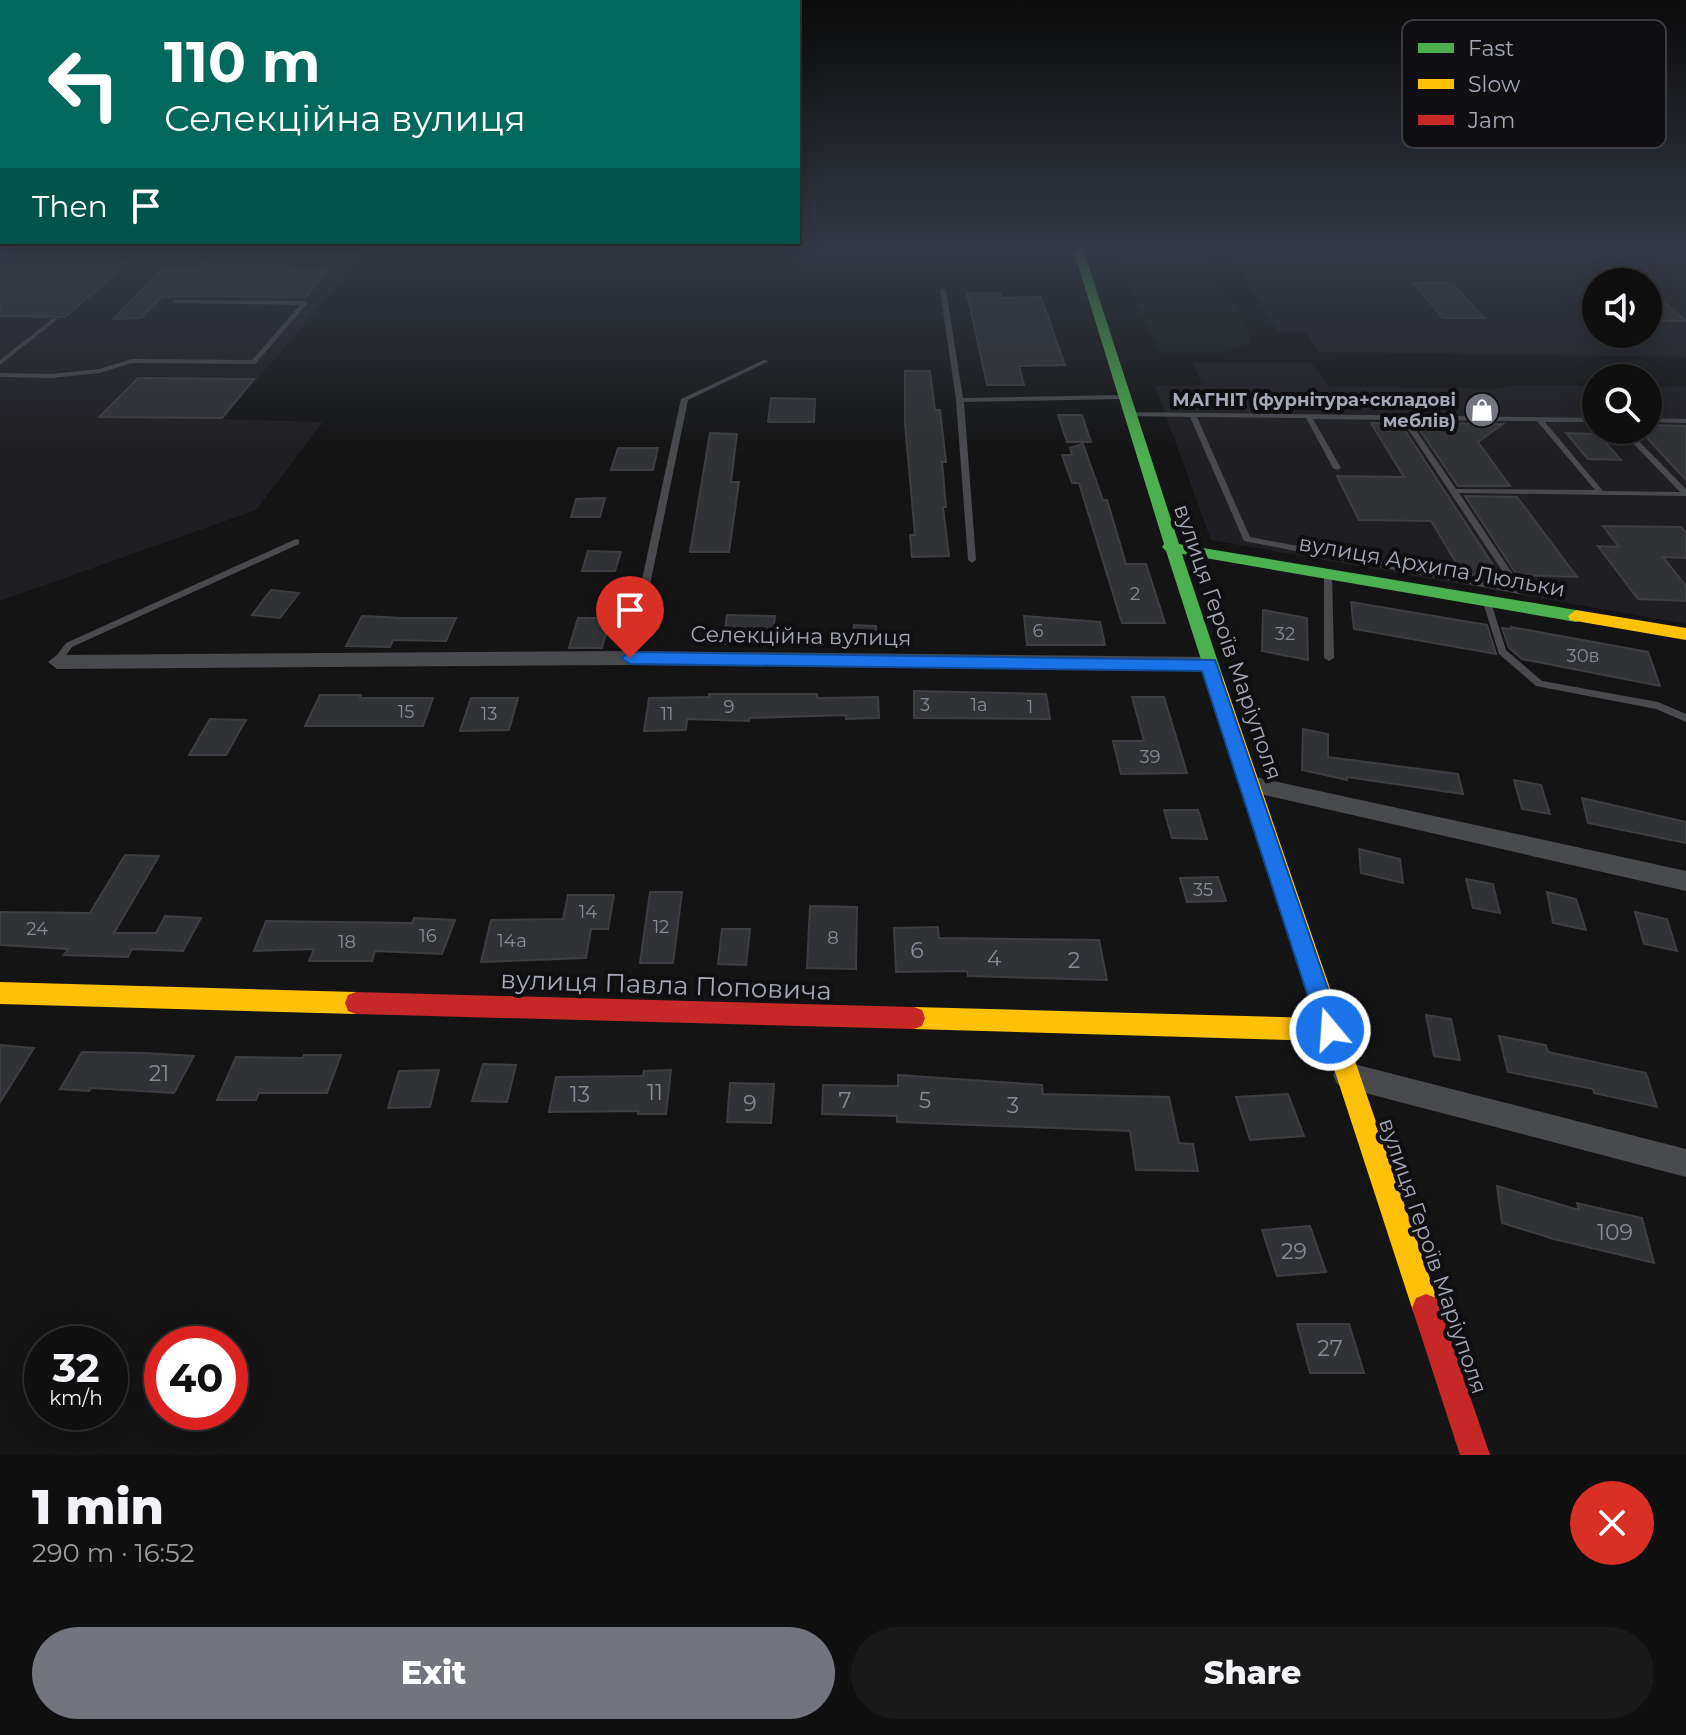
<!DOCTYPE html>
<meta charset="utf-8">
<style>
:root{--surface:#0f0f0f;--page:#181818;--text:#f1f3f6;--muted:#9b9c9e;--line:#2f2f2f;--accent:#72747e}
body{margin:0;font-family:Montserrat,sans-serif;background:var(--page);color:var(--text);height:100vh;display:flex;flex-direction:column;font-size:30px;white-space:nowrap}
*{box-sizing:border-box;margin:0}
p{font-size:26px;color:var(--muted)}
.icon{flex:none;width:44px;height:44px;fill:none;stroke:currentColor;stroke-width:2;stroke-linecap:round;stroke-linejoin:round}
.map{position:relative;height:1455px;overflow:hidden}
.details{display:flex;flex-direction:column;background:var(--surface);flex:1}
.details>*{flex:none}
.banner{position:absolute;left:0px;top:0px;width:800px;height:244px;box-shadow:0 4px 20px #0003,0 0 0 2px var(--line);background:#00695c;color:#fff;overflow:hidden}
.fabs{position:absolute;left:1582px;top:268px;display:grid;gap:16px}
.fabs a{display:grid;place-items:center;width:80px;height:80px;border-radius:50%;background:var(--surface);box-shadow:0 4px 20px #0003,0 0 0 2px var(--line);font-size:40px}
.speed{position:absolute;left:24px;top:1326px;display:flex;gap:16px;font-size:40px;font-weight:700;text-align:center}
.speed>*{display:grid;place-content:center;width:104px;height:104px;border-radius:50%;background:var(--surface);box-shadow:0 4px 20px #0003,0 0 0 2px var(--line);line-height:1}
.speed small{font-size:20px;font-weight:400}
.speed .limit{border:12px solid #d22;background:#fff;color:#111}
.pin{position:absolute;display:grid;place-items:center;width:68px;height:68px;color:#fff;margin:-82px -34px;border-radius:50% 50% 50% 0;rotate:-45deg;box-shadow:0 0 8px #0007}
.pin .icon{rotate:45deg}
.me{position:absolute;width:88px;margin:-44px;rotate:342deg;stroke-linejoin:round;filter:drop-shadow(0 0 6px #0008)}
.turn{display:flex;align-items:center;gap:28px;height:168px;padding:0 32px;font-size:36px}
.turn .icon{width:104px;height:104px;stroke-width:2.5}
.turn b{display:block;font-size:56px;line-height:68px}
.then{display:flex;align-items:center;height:76px;padding:0 32px;background:#0003;gap:16px;font-size:30px}
.round{display:grid;place-items:center;flex:none;width:84px;height:84px;border-radius:42px;background:var(--page)}
.overview{display:flex;align-items:center;justify-content:space-between;height:136px;padding:0 32px}
h1{font-size:48px;font-weight:800;line-height:60px}
.primary-button{display:flex;gap:16px;margin-top:auto;padding:16px 32px}
.primary-button a{flex:1;height:92px;border-radius:48px;background:var(--accent);color:#fff;font-size:32px;font-weight:800;line-height:92px;text-align:center}
.primary-button a+a{background:var(--page);color:var(--text)}
.map>svg:first-child{display:block}
.built{fill:#1f1e22;fill-rule:evenodd}
.green{fill:#181f1a}
.building{fill:#313235;stroke:#3d3e41;stroke-width:2}
.lines{fill:none;stroke-linecap:round;stroke-linejoin:round}
.lane{fill:#484a4d;fill-rule:evenodd}
.street{fill:#484a4d;fill-rule:evenodd}
.fast{fill:#4caf50;fill-rule:evenodd}
.slow{fill:#ffc107;fill-rule:evenodd}
.jam{fill:#c62828;fill-rule:evenodd}
.route{fill:#1a73e8;stroke:#114b97;stroke-width:2}
.labels{text-anchor:middle;dominant-baseline:central;stroke-width:8;stroke-linejoin:round;paint-order:stroke}
.far-poi-label{font-size:18px;font-weight:bold;fill:#a4a8b7;stroke:#0f0e10;text-anchor:end}
.number-label{font-size:18px;fill:#878a96}
.street-label{font-size:22px;fill:#a4a8b7;stroke:#0f0e10}
.near-number-label{font-size:22px;fill:#878a96}
.near-street-label{font-size:26px;fill:#a4a8b7;stroke:#0f0e10}
.key{fill:#0f0e10;stroke:#3c3c42;stroke-width:2}
.key-label{font-size:22px;fill:#a4a8b7}
</style>
<div class="map">
<svg width="1686" height="1455" viewBox="0 0 1686 1455">
<rect width="100%" height="100%" fill="#141414"/>
<path class="built" d="M0 252 364 255 223 419 323 422 256 510 0 601Z
M1230 252H1434L1442 260 1575 261 1606 252H1686V357L1318 352 1306 331H1277ZM1596 282H1648V334H1596Z
M1193 363H1311L1330 386 1498 389 1514 385 1596 386V430H1648V386L1686 387V624L1211 540 1155 386 1202 385Z"/>
<path class="green" d="M1114 252H1205L1250 336 1249 344 1221 353H1159Z"/>
<path class="building" d="M0 252 114 254H139L65 317 0 316Z
M214 255 297 256 285 269H329L306 297 163 296 141 318 113 319 164 268 201 267Z
M1413 283H1452L1484 318H1443Z
M1648 288 1686 321H1648Z
M967 293H1000L1001 298 1041 297 1065 365 1019 366 1024 385H987Z
M905 371H930L935 410H940L946 462H942L946 507H943L949 556 912 557 910 535H915L905 424Z
M138 378 254 379 222 418 99 417Z
M771 398 815 399 814 422H768Z
M1058 415H1082L1091 442H1067Z
M1371 423H1400L1501 577 1463 574 1431 521 1359 520 1337 476 1404 477Z
M1415 423 1503 424 1478 442 1510 486H1458Z
M1648 425 1686 426V480L1648 439Z
M710 433 737 434 731 482H739L729 552H690Z
M1566 433 1598 434 1621 460 1588 459Z
M1083 444 1103 500H1107L1126 564H1146L1165 623H1122L1079 483H1072L1062 455H1072L1070 448Z
M618 448H658L653 470H611Z
M1465 496 1517 497 1577 577 1517 575Z
M605 498 600 517H571L576 499Z
M1603 526 1681 527 1686 533V558L1663 557 1686 586V601L1638 599 1598 546 1619 547Z
M588 551 621 552 615 571H582Z
M271 590 299 593 280 618 252 615Z
M1351 602 1487 625 1496 654 1354 629Z
M1263 610 1307 618 1308 660 1262 651Z
M727 615 775 616 772 644H723Z
M362 616 404 618H456L446 641 393 640 390 647 346 646Z
M1024 616 1100 622 1105 645H1027Z
M578 618H610L602 648H569Z
M854 625 876 626 875 644 852 643Z
M1511 627 1648 652 1660 686 1522 659 1509 648 1502 628 1511 629Z
M914 691 1046 694 1050 719 914 718Z
M709 694H817V698L878 697 879 718 846 719V715L750 718 749 721 687 719 686 730 644 731 649 698 709 697Z
M320 695H361L360 698H433L423 726H305Z
M1132 697H1164L1187 773 1121 774 1113 741H1144Z
M471 698H518L509 730 460 731Z
M210 719 246 720 226 755H189Z
M1303 729 1328 734V757L1458 774 1463 794 1347 777V780L1302 770Z
M1514 780 1541 785 1550 814 1522 809Z
M1582 798 1686 822V843L1588 823Z
M1164 810H1198L1207 839 1172 838Z
M1359 849 1400 859 1403 883 1361 873Z
M125 855 159 856 114 933H156L165 916 201 918 183 951 132 949 128 957 64 955 68 949 0 945V912L90 913Z
M1218 877 1226 901 1187 902 1180 878Z
M1466 879 1493 884 1500 913 1473 908Z
M650 892H682L673 963H640Z
M1547 892 1576 899 1586 930 1553 923Z
M568 895H614L608 929H591L586 958 481 962 491 920 563 919Z
M810 906 857 907 856 969 807 968Z
M1635 912 1667 919 1677 951 1644 944Z
M414 918 455 920 442 954 375 951 372 961H309L314 949 254 951 266 921 412 923Z
M938 927 939 938 1099 940 1107 980 968 976 967 971 896 972 894 928Z
M722 929H750L746 965 718 964Z
M1426 1015 1451 1019 1460 1060 1434 1056Z
M1499 1036 1546 1045 1548 1052 1646 1073 1657 1107 1594 1093 1593 1089 1508 1072Z
M0 1045 34 1048 0 1102Z
M82 1052 145 1053 194 1056 174 1093 91 1088 89 1091 60 1089Z
M304 1055H341L327 1093H259L256 1100H217L236 1057 303 1058Z
M483 1064 516 1065 507 1102 472 1101Z
M439 1070 430 1107 388 1108 399 1071Z
M671 1070 666 1114H638V1111L549 1112 556 1077 643 1076 644 1071Z
M898 1075 1042 1085 1043 1094 1169 1097 1179 1143 1193 1144 1198 1171 1136 1170 1130 1131 897 1122V1116L822 1114 823 1085 898 1086Z
M730 1083 774 1084 771 1123 727 1122Z
M1288 1094 1304 1136 1250 1140 1236 1097Z
M1497 1186 1579 1210 1577 1203 1642 1218 1654 1263 1554 1239 1502 1223Z
M1310 1226 1326 1272 1277 1276 1262 1230Z
M1297 1324H1349L1364 1373H1310Z"/>
<g class="lines">
<path class="lane" d="M943 288 946 290 963 398 1122 395 1125 397 1122 399 964 402 976 560 972 563 968 560 956 400 940 290Z
M174 300 305 301 308 303 256 363 254 364 132 363 100 373 51 378 0 377V373L51 374 99 369 132 359 252 360 300 305 176 303 174 302Z
M53 318 58 319 0 365V360Z
M764 360 769 361 688 400 635 658 633 660H627L625 658 681 399Z
M1126 412 1596 418V422H1545L1603 491 1680 492 1620 430H1628L1686 489V496L1459 493 1524 591 1520 594 1244 541 1190 417 1129 416 1125 414ZM1197 417 1306 418 1333 468 1337 470 1341 468 1313 419 1402 420 1513 587 1250 537ZM1409 420 1537 421 1595 490 1456 489Z
M1648 418 1686 419V423L1648 422Z
M296 539 299 540V544L72 647 60 664H54L52 662 66 643Z
M1328 569 1332 572 1334 658 1329 661 1324 658V572Z
M1486 596 1490 599 1506 650 1542 681 1658 702 1686 714V722L1656 709 1536 686 1499 654 1482 599Z"/>
<path class="street" d="M630 651 1209 657 1218 664 1209 671 630 665 57 669 48 662 57 655Z
M1251 776 1686 871V891L1251 792 1244 790 1240 784 1244 778Z
M1346 1062 1686 1149V1177L1346 1088 1337 1084 1333 1075 1337 1066Z"/>
<path class="fast" d="M1074 252H1084L1179 544 1576 610 1584 616 1582 620 1576 622 1182 554 1223 677 1220 681H1208L1166 551 1162 547 1164 544Z"/>
<path class="slow" d="M1576 610 1686 628V640L1570 620 1568 616Z
M1214 671 1223 677 1440 1308 1436 1318 1426 1322 1416 1318 1412 1308 1325 1041 914 1029 906 1026 903 1018 906 1010 914 1007 1317 1018 1205 677Z
M0 982 356 992 364 995 367 1003 364 1011 356 1014 0 1004Z"/>
<path class="jam" d="M356 992 914 1007 922 1010 925 1018 922 1026 914 1029 356 1014 348 1011 345 1003 348 995Z
M1426 1294 1436 1298 1440 1308 1490 1455H1460L1412 1308 1416 1298Z"/>
</g>
<linearGradient id="sky" x2="0" y2="1"><stop stop-color="#0b0b0b"/><stop offset="0.55" stop-color="#343a45"/><stop offset="1" stop-color="#343a45" stop-opacity="0"/></linearGradient>
<rect width="1686" height="455" fill="url(#sky)"/>
<path class="route" d="M630 652 1215 660 1342 1030 1339 1038 1330 1041 1322 1038 1319 1030 1202 671 630 664 621 658Z"/>
<defs>
<g id="shop-disc" transform="scale(1.8)"><circle r="9.5" fill="#72747e" stroke="#0f0e10"/><path d="M-5-2.5h2.3a2.7 3.5 0 0 1 5.4 0H5L5.5 6h-11ZM-1.5-2.5h3a1.5 2.3 0 0 0-3 0Z" fill="#fff"/></g>
</defs>
<g fill-rule="evenodd">
<use href="#shop-disc" x="1482" y="410"/>
</g>
<g class="labels">
<g class="far-poi-label">
<text x="1456" y="400">МАГНІТ (фурнітура+складові<tspan x="1456" dy="21">меблів)</tspan></text>
</g>
<g class="number-label">
<text x="1135" y="594">2</text>
<text x="1038" y="631">6</text>
<text x="1285" y="634">32</text>
<text x="1583" y="656">30в</text>
<text x="925" y="705">3</text>
<text x="979" y="705">1а</text>
<text x="729" y="707">9</text>
<text x="1030" y="707">1</text>
<text x="406" y="712">15</text>
<text x="489" y="714">13</text>
<text x="667" y="714">11</text>
<text x="1150" y="757">39</text>
<text x="1203" y="890">35</text>
<text x="588" y="912">14</text>
<text x="661" y="927">12</text>
<text x="37" y="929">24</text>
<text x="428" y="936">16</text>
<text x="833" y="938">8</text>
<text x="512" y="941">14а</text>
<text x="347" y="942">18</text>
</g>
<g class="street-label">
<text transform="translate(1432 566) rotate(10)">вулиця Архипа Люльки</text>
<text transform="translate(801 636) rotate(1)">Селекційна вулиця</text>
<text transform="translate(1228 642) rotate(71)">вулиця Героїв Маріуполя</text>
<text transform="translate(1433 1256) rotate(71)">вулиця Героїв Маріуполя</text>
</g>
<g class="near-number-label">
<text x="917" y="950">6</text>
<text x="994" y="958">4</text>
<text x="1074" y="960">2</text>
<text x="159" y="1073">21</text>
<text x="655" y="1092">11</text>
<text x="580" y="1094">13</text>
<text x="845" y="1100">7</text>
<text x="925" y="1100">5</text>
<text x="750" y="1103">9</text>
<text x="1013" y="1105">3</text>
<text x="1615" y="1232">109</text>
<text x="1294" y="1251">29</text>
<text x="1330" y="1348">27</text>
</g>
<g class="near-street-label">
<text transform="translate(666 985) rotate(2)">вулиця Павла Поповича</text>
</g>
</g>
<rect x="1402" y="20" width="264" height="128" rx="12" class="key"/>
<rect x="1418" y="43" width="36" height="10" fill="#4caf50"/>
<rect x="1418" y="79" width="36" height="10" fill="#ffc107"/>
<rect x="1418" y="115" width="36" height="10" fill="#c62828"/>
<g class="key-label">
<text x="1468" y="56">Fast</text>
<text x="1468" y="92">Slow</text>
<text x="1468" y="128">Jam</text>
</g>
</svg>
<div class="fabs">
<a><svg class="icon" aria-label="sound" viewBox="0 0 24 24"><path d="M4 9h4l5-4v14l-5-4H4zM17 9q2 3 0 6"/></svg></a>
<a><svg class="icon" aria-label="search" viewBox="0 0 24 24"><circle cx="10" cy="10" r="6"/><path d="M15 15l6 6"/></svg></a>
</div>
<div class="speed"><div>32<small>km/h</small></div><div class="limit">40</div></div>
<div class="pin" style="left:630px;top:658px;background:#d93025"><svg class="icon" aria-label="arrive" viewBox="0 0 24 24"><path d="M6 21V4h12l-3 4 3 4H6"/></svg></div>
<svg class="me" style="left:1330px;top:1030px" viewBox="-20 -20 40 40"><circle r="17" fill="#1a73e8" stroke="#fff" stroke-width="3"/><path d="M0-11L8 9 0 5-8 9z" fill="#fff"/></svg>
<div class="banner">
<div class="turn"><svg class="icon" aria-label="left" viewBox="0 0 24 24"><path d="M17 20v-9H6M10 6l-5 5 5 5"/></svg><div><b>110 m</b>Селекційна вулиця</div></div>
<div class="then">Then<svg class="icon" aria-label="arrive" viewBox="0 0 24 24"><path d="M6 21V4h12l-3 4 3 4H6"/></svg></div>
</div>
</div>
<section class="details">
<div class="overview"><div><h1>1 min</h1><p>290 m · 16:52</p></div><a class="round" style="background:#d93025;color:#fff"><svg class="icon" aria-label="close" viewBox="0 0 24 24"><path d="M6 6l12 12M18 6L6 18"/></svg></a></div>
<div class="primary-button"><a>Exit</a><a>Share</a></div>
</section>
